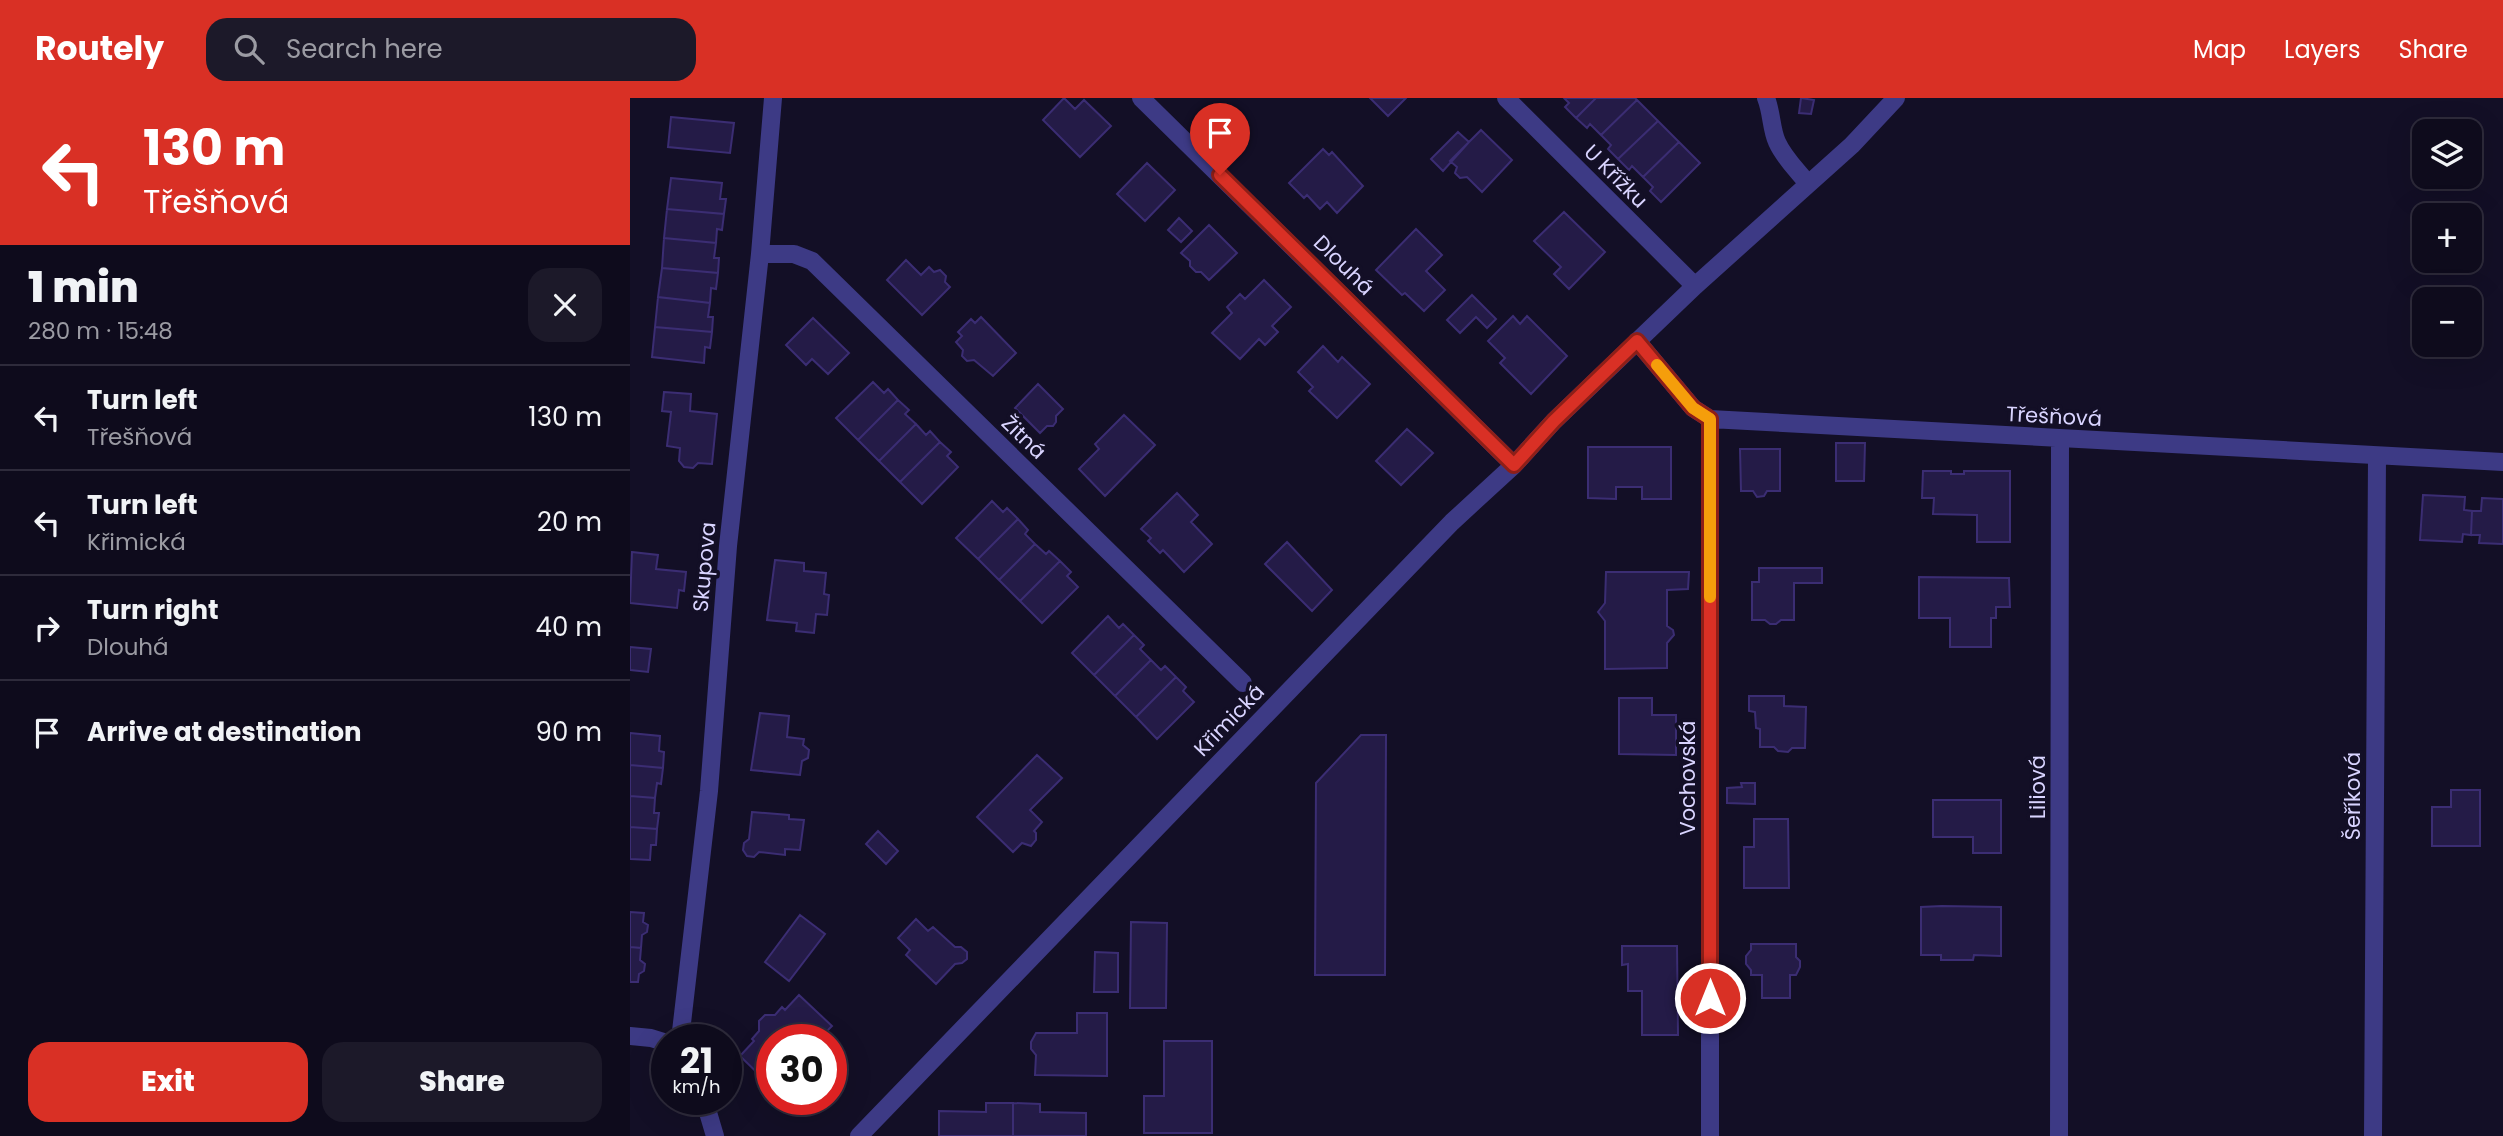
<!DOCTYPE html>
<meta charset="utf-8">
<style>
:root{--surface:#0e0b1c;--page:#1c1929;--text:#f1f3f6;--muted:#9b9ba3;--line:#2e2b3b;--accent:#d93025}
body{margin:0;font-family:Poppins,sans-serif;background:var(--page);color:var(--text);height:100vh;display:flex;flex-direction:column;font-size:26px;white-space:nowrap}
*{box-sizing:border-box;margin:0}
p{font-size:23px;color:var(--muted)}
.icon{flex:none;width:38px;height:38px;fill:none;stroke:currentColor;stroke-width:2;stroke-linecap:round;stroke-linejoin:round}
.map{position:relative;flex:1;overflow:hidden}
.details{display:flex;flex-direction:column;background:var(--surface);width:630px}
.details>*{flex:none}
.top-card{background:#d93025;color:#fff;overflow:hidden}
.tools{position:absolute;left:1782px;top:21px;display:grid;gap:14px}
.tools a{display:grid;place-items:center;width:70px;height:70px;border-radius:14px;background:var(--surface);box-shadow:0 7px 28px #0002,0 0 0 2px var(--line);font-size:35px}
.speed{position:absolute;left:21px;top:926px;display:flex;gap:14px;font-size:35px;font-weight:700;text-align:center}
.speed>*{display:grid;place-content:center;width:91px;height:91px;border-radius:50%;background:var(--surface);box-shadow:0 7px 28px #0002,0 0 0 2px var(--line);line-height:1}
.speed small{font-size:18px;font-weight:400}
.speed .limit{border:10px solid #d22;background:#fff;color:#111}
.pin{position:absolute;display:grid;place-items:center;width:60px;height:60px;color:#fff;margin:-72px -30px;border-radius:50% 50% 50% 0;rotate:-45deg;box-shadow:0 0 7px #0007}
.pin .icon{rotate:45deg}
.me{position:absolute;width:77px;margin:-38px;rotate:0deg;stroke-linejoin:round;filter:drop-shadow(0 0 5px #0008)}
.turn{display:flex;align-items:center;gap:24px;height:147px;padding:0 28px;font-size:32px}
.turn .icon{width:91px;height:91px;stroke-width:2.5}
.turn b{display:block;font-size:49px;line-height:60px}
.round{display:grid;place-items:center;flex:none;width:74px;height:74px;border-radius:21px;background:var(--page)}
.overview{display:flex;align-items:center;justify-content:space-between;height:119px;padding:0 28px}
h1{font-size:42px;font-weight:800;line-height:52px}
.action{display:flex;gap:14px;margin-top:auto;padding:14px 28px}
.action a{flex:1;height:80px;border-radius:21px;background:var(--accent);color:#fff;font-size:28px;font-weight:800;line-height:80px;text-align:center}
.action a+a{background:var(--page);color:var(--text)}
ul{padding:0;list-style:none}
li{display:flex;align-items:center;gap:21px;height:105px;padding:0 28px;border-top:2px solid var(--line)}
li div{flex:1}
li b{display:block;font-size:26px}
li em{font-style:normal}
header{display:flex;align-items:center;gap:42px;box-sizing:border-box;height:98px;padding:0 35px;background:var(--accent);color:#fff}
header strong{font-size:33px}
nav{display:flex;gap:38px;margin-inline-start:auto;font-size:24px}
.search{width:490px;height:63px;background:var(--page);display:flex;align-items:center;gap:18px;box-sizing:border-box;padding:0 24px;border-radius:21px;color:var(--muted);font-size:26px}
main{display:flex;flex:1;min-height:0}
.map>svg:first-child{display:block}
.building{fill:#241b47;stroke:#3b2d73;stroke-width:2}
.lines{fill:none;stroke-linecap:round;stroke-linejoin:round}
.minor{stroke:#3d3a85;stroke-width:18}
.route-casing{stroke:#8d1f18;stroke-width:18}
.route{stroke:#d93025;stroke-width:12}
.slow{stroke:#f59e0b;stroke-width:12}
.labels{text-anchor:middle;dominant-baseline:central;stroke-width:7;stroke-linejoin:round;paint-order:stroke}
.street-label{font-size:21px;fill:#d9d4ff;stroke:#130f26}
</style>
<header>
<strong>Routely</strong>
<div class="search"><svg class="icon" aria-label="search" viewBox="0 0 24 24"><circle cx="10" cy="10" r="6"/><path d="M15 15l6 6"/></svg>Search here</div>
<nav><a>Map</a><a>Layers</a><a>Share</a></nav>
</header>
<main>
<section class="details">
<div class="top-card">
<div class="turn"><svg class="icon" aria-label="left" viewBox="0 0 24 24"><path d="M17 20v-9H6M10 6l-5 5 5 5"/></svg><div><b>130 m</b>Třešňová</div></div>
</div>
<div class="overview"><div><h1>1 min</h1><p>280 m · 15:48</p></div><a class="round"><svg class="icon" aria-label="close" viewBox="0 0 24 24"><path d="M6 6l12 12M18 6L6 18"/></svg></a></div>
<ul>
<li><svg class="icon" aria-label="left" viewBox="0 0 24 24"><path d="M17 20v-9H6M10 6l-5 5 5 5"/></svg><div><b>Turn left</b><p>Třešňová</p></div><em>130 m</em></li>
<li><svg class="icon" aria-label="left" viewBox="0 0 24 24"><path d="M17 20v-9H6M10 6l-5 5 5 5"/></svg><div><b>Turn left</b><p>Křimická</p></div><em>20 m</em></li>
<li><svg class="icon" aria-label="right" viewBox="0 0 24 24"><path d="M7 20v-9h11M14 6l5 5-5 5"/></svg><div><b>Turn right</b><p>Dlouhá</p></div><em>40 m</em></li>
<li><svg class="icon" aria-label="arrive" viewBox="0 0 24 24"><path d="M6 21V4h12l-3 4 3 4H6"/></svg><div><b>Arrive at destination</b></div><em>90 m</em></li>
</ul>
<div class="action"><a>Exit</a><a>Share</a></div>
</section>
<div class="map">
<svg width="1873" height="1038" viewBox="0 0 1873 1038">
<rect width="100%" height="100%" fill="#130f26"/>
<path class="building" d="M434 0 445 11 454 2 481 28 450 59 413 22Z
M740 0H776L758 18Z
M934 0H966L946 20 935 9 939 5Z
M966 0H1005L1007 2 971 37 960 26 957 30 946 20Z
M1171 0 1184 2 1181 16 1169 15Z
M1007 2 1028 23 988 61 978 51 981 47 971 37Z
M41 19 104 25 100 55 38 49Z
M1028 23 1049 44 1013 79 1002 68 999 72 988 61Z
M851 32 882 62 852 94 837 79 830 80 825 75 827 69 820 63Z
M828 34 839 44 813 73 801 61Z
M1049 44 1070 65 1031 104 1020 93 1023 89 1013 79Z
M693 51 699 57 702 54 733 88 707 115 697 104 690 111 677 97 674 100 659 85Z
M517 65 545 92 515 123 487 96Z
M41 80 92 85 90 101H96L94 116 37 111Z
M37 111 94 116 92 132 87 131 86 145 34 140Z
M934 114 975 154 939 191 924 176 931 169 904 143Z
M549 120 562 133 551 144 538 132Z
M579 127 607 155 579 182 571 174H566L560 168V163L551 155Z
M786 131 812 157 796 173 815 192 794 213 775 195 772 197 746 172Z
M34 140 86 145 84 160H89L88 175 32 170Z
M276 162 291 177 299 169 304 174 310 172 316 178 315 184 320 189 292 217 257 182Z
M32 170 88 175 86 191 81 190 80 205 28 199Z
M634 182 661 209 642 228 648 234 635 247 629 241 610 261 582 235 602 215 597 209 610 196 615 201Z
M842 197 866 221 857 230 846 219 830 235 817 222Z
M28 199 80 205 78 219H83L82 234 25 229Z
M883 218 890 226 897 218 937 258 901 296 870 265 875 260 858 243Z
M351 219 386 255 363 278 344 262 337 263 332 258 333 252 326 244 332 238 328 234 341 221 345 225Z
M183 220 219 255 198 276 182 261 176 267 156 247Z
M25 229 82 234 80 250 75 249 74 265 22 259Z
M693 248 708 264 712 259 740 286 707 320 679 293 683 289 668 274Z
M243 284 254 295 258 291 268 302 228 342 206 320Z
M408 286 433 311 426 318V324L423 328H417L410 335 385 310Z
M34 294 61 296 60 313 87 316 82 366 68 365 63 370 54 369 49 363 50 350 37 348 41 314 32 313Z
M268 302 279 312 275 316 286 326 249 363 228 342Z
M494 317 525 347 475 398 449 371 469 351 465 346Z
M286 326 296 337 300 333 310 344 270 384 249 363Z
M777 331 803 355 771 387 746 363Z
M310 344 321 354 317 358 328 369 292 406 270 384Z
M1206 345H1235L1234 383H1206Z
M958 349H1041V401H1012V389H986V401L958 400Z
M1110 351H1150V393H1137L1134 398 1127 399 1123 393H1111Z
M1293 373H1321V376H1334V373H1380V444H1347V417L1303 416 1304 400H1292Z
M547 395 568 417 561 424 582 446 554 474 533 452 530 455 518 443 521 440 511 431Z
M1793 397 1835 399 1834 412 1842 413 1841 437 1833 436 1832 444 1790 442Z
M1852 400 1873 401V446L1849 445 1850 437H1841L1842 413H1851Z
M362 403 373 414 377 410 388 421 348 461 326 440Z
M388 421 398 432 395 436 405 446 369 482 348 461Z
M657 444 702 492 682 513 635 466Z
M405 446 416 456 419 453 430 463 390 503 369 482Z
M2 454 28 457 26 471 56 474 54 493 49 492 47 510 0 505Z
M145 462 174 465V473L196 475 194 496 199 497 197 517 186 516 184 535 166 533 167 525 137 522Z
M430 463 441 474 437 478 448 489 412 525 390 503Z
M1129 470H1192V485H1164V522H1151L1146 526H1140L1135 522H1122V484H1129Z
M976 474H1059L1058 491 1037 492V528L1043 532 1044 537 1037 545V570L975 571V523L968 514 975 505Z
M1289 479 1379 480 1380 509H1366V520H1361V549H1320V520H1289Z
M478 518 489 530 493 526 504 537 464 577 442 555Z
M504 537 514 547 510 551 521 562 485 598 464 577Z
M0 549 21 551 18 574 0 572Z
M521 562 531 572 535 568 546 579 506 619 485 598Z
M546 579 556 589 553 593 564 604 527 641 506 619Z
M1119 598H1154V608L1176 609 1175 650H1162L1158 654 1148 653 1144 649H1130V631L1126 630 1125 614 1119 613Z
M989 600H1022V617H1046V657L989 656Z
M130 615 159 618 157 639 174 641 173 647 179 652 178 660 172 663 170 677 121 672Z
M0 635 30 638 29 653 34 654 33 670 0 667Z
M731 637H756L755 877H685L686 685Z
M407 657 432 680 400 712 412 724 404 733 406 735V742L401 748 392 745 383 754 347 719Z
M0 667 33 670 31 686 27 685 25 700 0 698Z
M1111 685H1125V706L1097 705V690L1112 689Z
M1821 692H1850V748H1802V709H1821Z
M0 698 25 700 24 715H29L27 731 0 729Z
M1303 702H1371V755H1343V739H1303Z
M122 714 159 717V721L174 722 170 752 155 751V757L129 754 124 759 117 758 113 752 114 745 119 741Z
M1124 721H1158L1159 790H1114V749H1124Z
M0 729 27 731 26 747H21L20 762 0 761Z
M248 733 268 753 256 766 236 746Z
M1312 808 1371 809V858L1344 857 1343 862H1311V857H1291V809Z
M0 814 14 815 13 824 18 827 17 834 12 837 11 850 0 849Z
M170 817 195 836 159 883 135 864Z
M286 821 298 833 303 829 325 849H331L337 854V861L332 865 325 866 306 886 276 857 280 852 268 840Z
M501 824 537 825 536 910H500Z
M1121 846H1166V859L1170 863V869L1166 877H1160V900H1132V877H1121V872L1116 866V858L1121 852Z
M992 848H1047L1048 937H1012V893H998V866L992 867Z
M0 849 11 850 10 862 15 866 14 873 9 876 8 884H0Z
M465 854 488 855V894H464Z
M169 897 202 928 188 942H142V989L110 958 124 943 122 941 129 933V923L135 917H145L152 909 155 912Z
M447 915H477V978L405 977 406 957 401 951V944L406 935H447Z
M534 943H582V1035H514V998H534Z
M356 1005H383V1038H309V1013L356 1014Z
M383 1005 410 1006V1014L456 1015V1038H383Z"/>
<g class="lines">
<path class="minor" d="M511 0 884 367
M876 0 1065 188
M1136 0C1142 15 1141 31 1147 44 1154 60 1168 73 1178 86
M130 156H164L182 163 613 585
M1007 243 1063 310 1080 321 1873 364
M0 938 21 940 37 945
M50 942 79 693 98 448 130 156 143 0
M74 1001 85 1038
M229 1038 822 424 884 367 924 323 1065 188 1222 47 1266 0
M1080 1038V321
M1429 1038 1430 341
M1743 1038 1747 359"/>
</g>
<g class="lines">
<g class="route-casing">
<path id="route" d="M590 77 884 367 924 323 1007 243 1063 310 1080 321V900"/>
</g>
<use href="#route" class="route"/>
<path class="slow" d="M1027 267 1063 310 1080 321V499"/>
</g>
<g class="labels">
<g class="street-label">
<text transform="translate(986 78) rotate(45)">U Křížku</text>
<text transform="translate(714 167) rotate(45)">Dlouhá</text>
<text transform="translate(1424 318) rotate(3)">Třešňová</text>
<text transform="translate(394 339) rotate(44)">Žitná</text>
<text transform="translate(74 469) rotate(-85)">Skupova</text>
<text transform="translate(599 622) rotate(-46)">Křimická</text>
<text transform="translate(1057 680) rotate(-90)">Vochovská</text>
<text transform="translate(1407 689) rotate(-90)">Liliová</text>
<text transform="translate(1722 698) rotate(-90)">Šeříková</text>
</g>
</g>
</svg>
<div class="tools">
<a><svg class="icon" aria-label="layers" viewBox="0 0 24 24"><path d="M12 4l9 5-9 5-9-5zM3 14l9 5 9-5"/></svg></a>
<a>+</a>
<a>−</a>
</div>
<div class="speed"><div>21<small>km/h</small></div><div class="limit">30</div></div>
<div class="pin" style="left:590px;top:77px;background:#d93025"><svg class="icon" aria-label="arrive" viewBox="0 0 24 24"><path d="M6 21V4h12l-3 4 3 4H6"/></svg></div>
<svg class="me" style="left:1080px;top:900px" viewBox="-20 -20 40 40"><circle r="17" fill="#d93025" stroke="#fff" stroke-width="3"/><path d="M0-11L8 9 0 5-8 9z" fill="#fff"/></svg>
</div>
</main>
